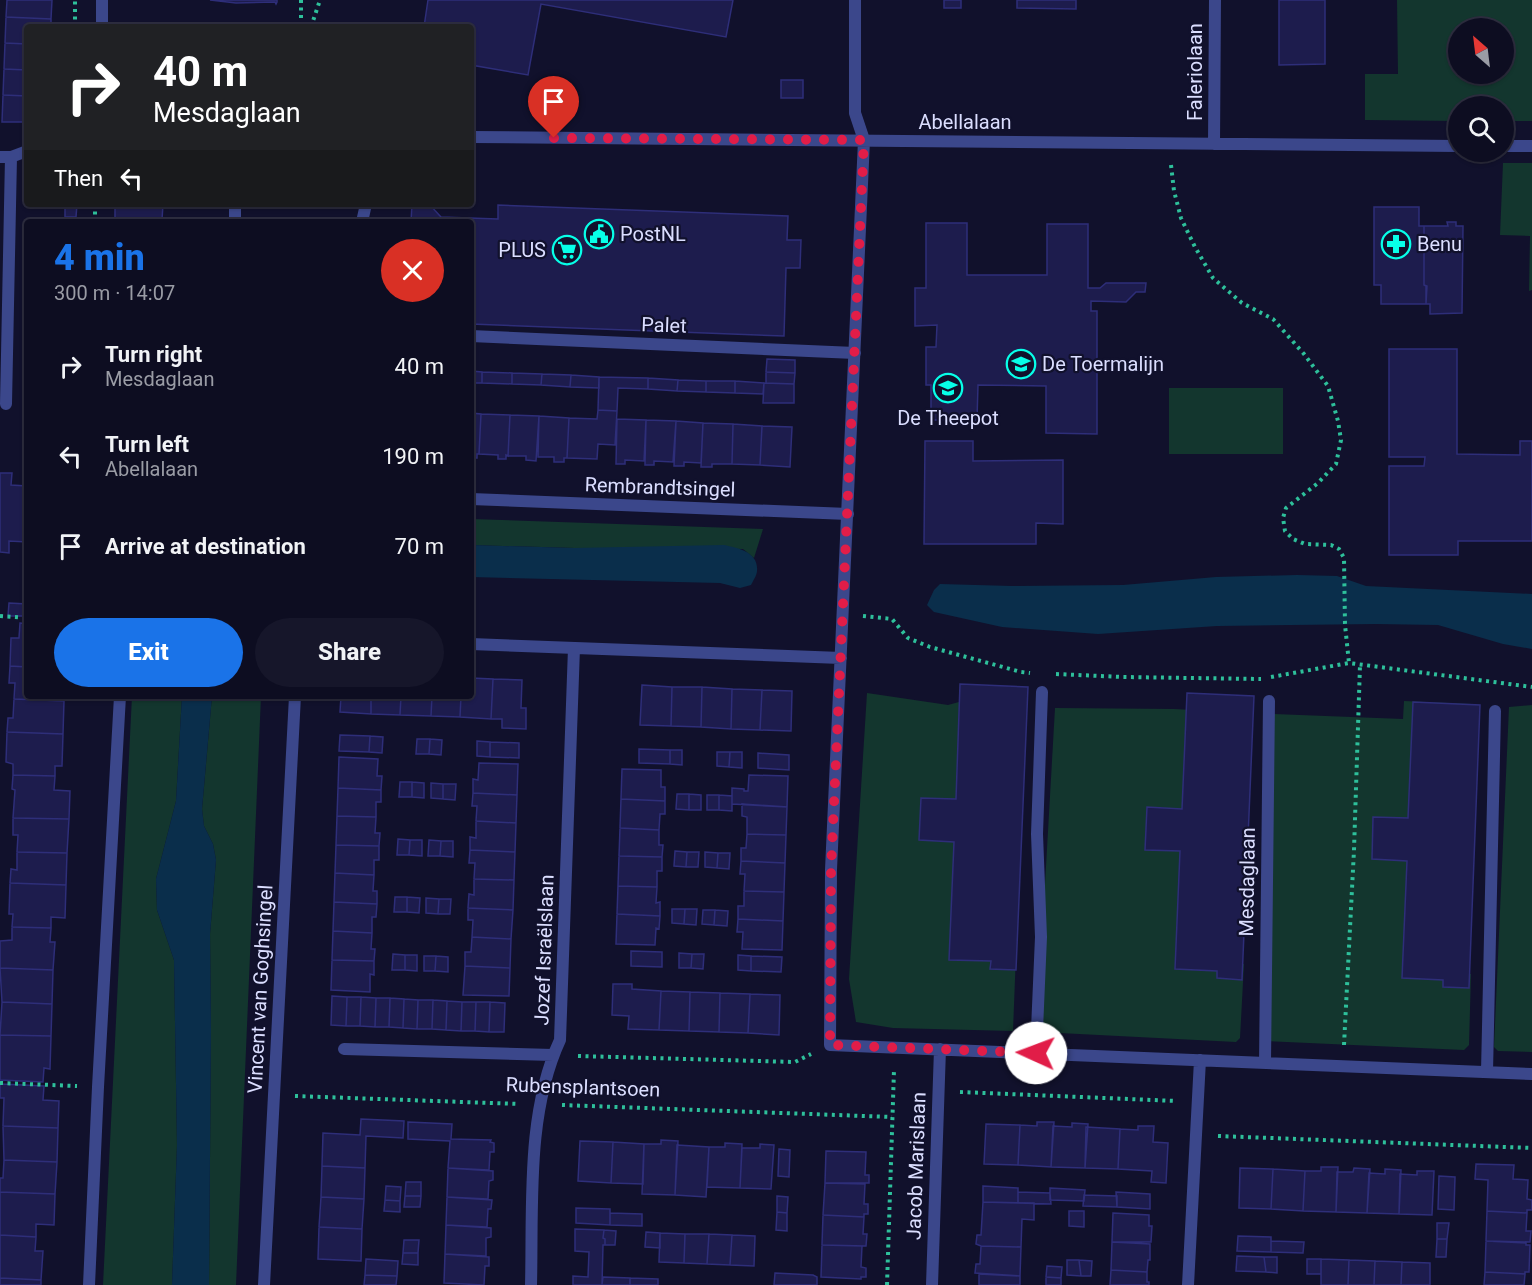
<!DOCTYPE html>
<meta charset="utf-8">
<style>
:root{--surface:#0d0d21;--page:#16162a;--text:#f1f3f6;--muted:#9a9ca5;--line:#2d2d3f;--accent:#1a73e8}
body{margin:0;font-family:Roboto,sans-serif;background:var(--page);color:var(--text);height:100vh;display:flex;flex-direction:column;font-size:22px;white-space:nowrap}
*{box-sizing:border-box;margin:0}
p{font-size:20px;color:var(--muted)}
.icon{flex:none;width:33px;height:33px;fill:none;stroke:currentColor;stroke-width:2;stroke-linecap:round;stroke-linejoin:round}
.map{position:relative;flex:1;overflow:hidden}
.panel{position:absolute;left:24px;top:219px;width:450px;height:480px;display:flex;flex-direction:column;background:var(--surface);border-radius:6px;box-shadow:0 2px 4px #0004,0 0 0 2px var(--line)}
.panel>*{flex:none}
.top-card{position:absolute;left:24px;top:24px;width:450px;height:183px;border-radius:6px;box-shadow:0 2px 4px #0004,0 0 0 2px var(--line);background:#202124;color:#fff;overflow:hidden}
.needle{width:39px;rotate:332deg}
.tools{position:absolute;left:1448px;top:18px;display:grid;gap:12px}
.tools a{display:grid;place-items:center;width:66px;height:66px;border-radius:50%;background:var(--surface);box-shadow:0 2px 4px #0004,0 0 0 2px var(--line);font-size:30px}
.pin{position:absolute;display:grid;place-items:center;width:51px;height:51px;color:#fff;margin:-62px -26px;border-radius:50% 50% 50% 0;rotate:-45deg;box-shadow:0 0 6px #0007}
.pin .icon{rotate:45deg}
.me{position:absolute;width:66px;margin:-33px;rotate:272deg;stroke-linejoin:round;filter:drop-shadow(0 0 4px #0008)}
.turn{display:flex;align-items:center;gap:21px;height:126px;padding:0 30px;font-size:27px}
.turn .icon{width:78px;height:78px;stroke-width:2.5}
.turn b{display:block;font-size:42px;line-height:51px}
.then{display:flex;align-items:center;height:57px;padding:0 30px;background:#0003;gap:12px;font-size:22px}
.round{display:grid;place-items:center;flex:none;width:63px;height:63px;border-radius:32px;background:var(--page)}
.headline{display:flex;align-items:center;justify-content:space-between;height:102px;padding:0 30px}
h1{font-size:36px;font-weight:800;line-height:45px;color:var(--accent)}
.action{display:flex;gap:12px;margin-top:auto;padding:12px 30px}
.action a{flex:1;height:69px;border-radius:36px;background:var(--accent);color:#fff;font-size:24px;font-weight:800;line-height:69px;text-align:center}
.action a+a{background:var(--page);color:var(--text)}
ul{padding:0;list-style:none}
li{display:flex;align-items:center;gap:18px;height:90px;padding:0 30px}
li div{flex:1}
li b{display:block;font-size:22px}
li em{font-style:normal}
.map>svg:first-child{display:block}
.green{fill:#13362e;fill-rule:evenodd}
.water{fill:#0a2e4b}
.building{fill:#1d1c4d;stroke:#2e2e79;stroke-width:1.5}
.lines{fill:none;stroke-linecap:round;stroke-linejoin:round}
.path{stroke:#2ec09b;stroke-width:4;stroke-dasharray:3 4.5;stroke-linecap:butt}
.minor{stroke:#3b478b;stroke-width:12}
.route{stroke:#e11d48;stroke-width:10;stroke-dasharray:0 18}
.labels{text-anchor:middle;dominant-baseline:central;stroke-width:4.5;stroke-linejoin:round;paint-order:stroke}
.street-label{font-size:20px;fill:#dbdeff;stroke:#11112c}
.poi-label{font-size:20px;fill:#dbdeff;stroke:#11112c;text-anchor:start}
</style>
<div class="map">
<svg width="1532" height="1285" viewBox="0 0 1532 1285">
<rect width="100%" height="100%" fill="#11112c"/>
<path class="green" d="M1397 0H1532V121H1503V106H1458V121L1365 120V74H1398ZM1458 28H1503V74H1458Z
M1503 163H1532V290L1529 291 1530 236 1500 235Z
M1169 388H1283V454H1169Z
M471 519 763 529 754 558 743 549 574 548 471 545Z
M1017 686 1005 954 1016 953 1013 1031 893 1028 856 1022 849 979 867 693 948 705Z
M132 696H182L176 801 156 879 157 910 174 960 177 1145 172 1285H103Z
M212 696H261L236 1285H209L211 1030 210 934 216 860 213 844 204 826 202 809Z
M1404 701 1472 704 1458 971 1471 974 1469 1045 1464 1050 1267 1041 1274 714 1403 719Z
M1532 705V1052L1498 1051 1494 1047 1509 707Z
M1055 708 1174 709 1245 713 1233 963 1244 964 1240 1038 1236 1042 1040 1032 1037 1025Z"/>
<path class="water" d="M471 545 574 548 724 545C738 548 759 552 757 571 757 575 753 581 751 585L740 588 720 583 471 577Z
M1297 575 1337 576 1366 586 1532 594V649L1503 644 1438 625 1376 624 1217 626 1098 634 1002 627 934 612 927 605 934 590 940 584 1012 586 1123 585 1216 577Z
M182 696H212L202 809 204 826 213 844 216 860 210 934 211 1030 209 1285H172L177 1145 174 960 157 910 156 879 176 801Z"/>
<path class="building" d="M7 0H52L51 19 6 17Z
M210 0H277V2L276 4 275 2 236 3Z
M428 0H733L726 37 541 4 528 75 471 65V27H424Z
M944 0H961V8H944Z
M1017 0H1076V9L1017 8Z
M1279 0H1325V64L1279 65Z
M6 17 51 19V27H27V44L5 43Z
M5 43 27 44V70L4 69Z
M4 69 27 70V96L3 95Z
M781 80H803V98H781Z
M3 95 27 96V122H2Z
M65 204H77L76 217H65Z
M115 204H163L162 220 115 218Z
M412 204H429L441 217 498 219V205L788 216 787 240H801L800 268H786L784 336 471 324V222H411Z
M1374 207H1419V226H1424V285L1426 286V304H1381V285H1374Z
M115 218 162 220V222H115Z
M1447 222H1456V226H1463L1462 313 1430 314V304H1426L1427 286 1424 285V226H1448Z
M926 223H967V275H1047V224H1088V288H1100L1106 283H1146L1145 292H1136L1126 302 1091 301V311H1097V434L1046 433V386L978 385 977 420H931V385H926V347H936L937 325 915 326V288H926Z
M1389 349H1457V454L1520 455V441H1532V541H1458V555H1389V466H1424L1425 457H1389Z
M767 359 795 360V373L766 372Z
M471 371 482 372V383H471Z
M482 372 512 373V384L482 383Z
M766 372 795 373 794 384 766 383Z
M512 373 542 374 541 385 512 384Z
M542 374 571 375 570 387 541 385Z
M571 375 599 377V388L570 387Z
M599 377 648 378V389L618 388 617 411 598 410Z
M648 378 678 380 677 391 648 389Z
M678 380 706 381V392L677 391Z
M706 381H735V393L706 392Z
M735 381 764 383 763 394 735 393Z
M764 383 794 384V403H763Z
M598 410 617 411 615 445 598 444 597 459 567 458 569 418 597 419Z
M471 413 481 414 479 454H477V458H471Z
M481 414 510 415 508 456 506 455V459H498V455L479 454Z
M510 415 539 416 536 461 526 460V456H508Z
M539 416 569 418 567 458H564V462H554V457H538Z
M617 419 646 420 644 461 625 460V464H616Z
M646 420 676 421 673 462 654 461V465H645Z
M676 421 703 423 701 463 684 462V466H674Z
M703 423 733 424 732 464H712V467H701Z
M733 424 762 426 760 465 732 464Z
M762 426 792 427 790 467 760 465Z
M925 441H973V461L1063 460V524L1036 523V544H924Z
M0 473H12L11 485 27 486V542L9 541V553L0 552Z
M9 603 27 604V616H8Z
M20 623 27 624V667L10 666 11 638H19Z
M10 666 27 667V696H64V701L14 699 15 683H9Z
M471 678 493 679 491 719 460 717 461 696H471Z
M493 679 522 680 521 708H526V729L502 728V719H491Z
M960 684 1028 687 1016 970 990 969 991 961 949 960 954 842 919 840 921 798 956 799Z
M642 685 672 687 671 726 640 725Z
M672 687H702L701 727 671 726Z
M702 687 732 689 731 729 701 727Z
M732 689 762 690 760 730 731 729Z
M762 690 792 691 791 731 760 730Z
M1187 693 1254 696 1242 980 1217 978V971L1175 969 1180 851 1145 850 1147 807 1182 809Z
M341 696H371V714L340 712Z
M371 696H401L400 715 371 714Z
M401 696H432L431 716 400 715Z
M432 696H461L460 717 431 716Z
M14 699 64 701 63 734 7 732 8 718H13Z
M1413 702 1480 705 1469 988 1443 987V980L1402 978 1407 861 1372 859 1373 817 1408 818Z
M7 732 63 734 62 766H55V776L13 775V764L6 762Z
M340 735 370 736 369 752 339 751Z
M370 736 383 737 382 753 369 752Z
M417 739H430L429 754H416Z
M430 739 442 740 441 755 429 754Z
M477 741 490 742V757L477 756Z
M490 742 519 743V758L490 757Z
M639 749 670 750V764L639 763Z
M670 750H682V765L670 764Z
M717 752H730L729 767 717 766Z
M730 752H742V768L729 767Z
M758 753 789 755V770L758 768Z
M339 757 378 759 377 776H382L381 790 338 788Z
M479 763 518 764 517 795 473 793V779L478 780Z
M622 769 661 770V787H665V801L621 799Z
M13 775 55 776 54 790 70 791 69 819 13 818 15 790 12 789Z
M749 775 788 776 787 807 732 804V788L744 789V791H748Z
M400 782H412V797H399Z
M412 782 424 783V798L412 797Z
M431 783 443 784V799L431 798Z
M443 784H456L455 800 443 799Z
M338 788 381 790V802H376V817L337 816Z
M473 793 517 795 516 823 476 821 477 806H472Z
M677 794H689V810L676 809Z
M689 794 701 795V810H689Z
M707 795H719V810H707Z
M719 795 732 796V811L719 810Z
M621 799 665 801V814H660L659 830 620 828Z
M742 804 787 807 786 835 747 834V817L742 816Z
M337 816 376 817 375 833H380L379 846 336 845Z
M13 818 69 819 67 853 17 852 18 835H13Z
M476 821 516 823 515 852 470 850V837L476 838Z
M620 828 659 830V845H663L662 857 619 856Z
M747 834 786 835 785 863 741 861V848H746Z
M398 839 410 840 409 855H397Z
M410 840H422V856L409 855Z
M429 840 441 841 440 856H428Z
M441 841H453V857L440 856Z
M336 845 379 846V860H374V875L335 873Z
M470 850 515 852 514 880 474 879 475 863H469Z
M675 851 687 852 686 867 674 866Z
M17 852 67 853 66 885 10 883 11 869 17 870Z
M687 852H699L698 867H686Z
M705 852 718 853 717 868 705 867Z
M718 853H730L729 869 717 868Z
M619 856 662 857V871H657V887L618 886Z
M741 861 785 863 784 892 744 891 745 874H740Z
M335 873 374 875 373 891H377V904L334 902Z
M474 879 514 880 513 910 468 908 469 894 474 895Z
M10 883 66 885 65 918 51 917V928L12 927 13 914H9Z
M618 886 657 887 656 903 660 902V916L617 914Z
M744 891 784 892 783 921 738 919V906H744Z
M395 897H407V912H394Z
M407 897 420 898 419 913 407 912Z
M426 898 439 899 438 914 426 913Z
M439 899H451L450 914H438Z
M334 902 377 904 376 917H372V933L333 931Z
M468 908 513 910 511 939 472 937 473 920H468Z
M672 909H685L684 924 672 923Z
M685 909H697L696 925 684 924Z
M703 910H715L714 925 702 924Z
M715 910 728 911 727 926 714 925Z
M617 914 660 916 659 929 656 928 655 945 616 944Z
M738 919 783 921 782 950 742 949 743 932H737Z
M12 927 51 928 50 942H55L53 970 0 968V941L12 940Z
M333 931 372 933 371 949H375L374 961 332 960Z
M472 937 511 939 510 968 465 966V952H471Z
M631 951 662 952V967L631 966Z
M679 953 692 954 691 968H679Z
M393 954 405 955V970H392Z
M692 954H704L703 969 691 968Z
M405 955H417V971L405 970Z
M738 955 751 956V971L738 970Z
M424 956H436L435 971H424Z
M436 956 448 957V972L435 971Z
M751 956 782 957 781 972 751 971Z
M332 960 374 961V975L370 974V992L331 990Z
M465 966 510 968 509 996 463 995Z
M0 968 53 970 52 1004 2 1002Z
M613 984H632V989L661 991 659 1030 628 1029 629 1016 612 1015Z
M661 991 690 992 689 1031 659 1030Z
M690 992 720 993 719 1032 689 1031Z
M720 993 750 994 748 1033 719 1032Z
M750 994 780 995 779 1035 748 1033Z
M332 996 347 997 346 1026 331 1025Z
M347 997H361L360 1026H346Z
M361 997 376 998 375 1027 360 1026Z
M376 998H390L389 1027H375Z
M390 998 404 999 403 1028 389 1027Z
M404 999 418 1000 417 1029 403 1028Z
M418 1000H433L432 1029H417Z
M433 1000 447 1001 446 1030 432 1029Z
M447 1001 462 1002 461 1031 446 1030Z
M2 1002 52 1004 51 1036 0 1035Z
M462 1002H476L475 1031H461Z
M476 1002H490L489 1032 475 1031Z
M490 1002 505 1003 504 1032H489Z
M0 1035 51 1036 50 1069 44 1068 43 1082 0 1080Z
M0 1084 44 1086 43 1100 59 1101 58 1128 3 1126 4 1098H0Z
M361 1119 404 1121 403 1138 366 1136 365 1168 322 1166 323 1133 360 1135Z
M408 1122 452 1124 451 1139 491 1140 490 1142 494 1143V1152H490L489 1170 448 1168 450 1141 408 1139Z
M1037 1122H1054L1051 1167 1018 1165 1020 1125 1037 1126Z
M1072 1123 1088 1124 1085 1168 1051 1167 1053 1126 1072 1127Z
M986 1124 1020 1125 1018 1165 984 1164Z
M3 1126 58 1128 57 1162 4 1160Z
M1138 1126H1154L1153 1142 1168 1143 1166 1183 1151 1182 1152 1171 1118 1169 1120 1129 1138 1130Z
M1086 1127 1120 1129 1118 1169 1085 1168Z
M661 1140 678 1141 675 1195 642 1194 644 1144H661Z
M580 1141 613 1142 611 1183 578 1181Z
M613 1142 644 1144 643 1184 611 1183Z
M725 1143 742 1144 740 1188 707 1187 709 1147H725Z
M760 1144 774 1145 771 1189 740 1188 742 1148H760Z
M677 1145 709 1147 706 1197 675 1195Z
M779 1149 790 1150 789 1177 778 1176Z
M826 1151 866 1152 865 1175H869V1183H825Z
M4 1160 57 1162 55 1194 0 1192V1178H3Z
M1476 1164 1514 1165 1513 1179 1528 1180 1527 1199 1532 1200V1210H1527V1213L1487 1211 1488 1180 1475 1179Z
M322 1166 365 1168 364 1199 321 1197Z
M1321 1167H1338L1336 1212 1303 1211 1305 1171H1321Z
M448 1168 493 1171V1180L489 1181 488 1199 447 1197Z
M1240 1168 1273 1169 1271 1209 1239 1208Z
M1354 1168 1370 1169 1367 1213 1336 1212 1337 1172H1353Z
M1273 1169 1305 1171 1303 1211 1271 1209Z
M1385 1169 1401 1170 1399 1214 1367 1213 1369 1173 1385 1174Z
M1417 1171H1434L1432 1215 1399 1214 1400 1174 1417 1175Z
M1439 1176 1455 1177 1454 1210 1438 1209Z
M406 1182H421V1196H405Z
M825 1183 865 1184 864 1204H868V1214H864V1217L823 1215Z
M386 1186 401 1187 400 1201 385 1200Z
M983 1186 1018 1188V1203L983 1202Z
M1050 1188 1085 1190 1084 1201 1050 1200Z
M0 1192 55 1194 54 1225 36 1224V1237L0 1235Z
M1018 1192 1050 1193 1051 1204 1018 1203Z
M1116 1192 1150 1194V1209L1117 1207Z
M1084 1195 1117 1196V1207L1083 1206Z
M405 1196H421L420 1207H404Z
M777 1196 788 1197 787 1213 777 1212Z
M321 1197 364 1199 362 1229 319 1227Z
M447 1197 492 1200 491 1209H488L487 1227 446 1225Z
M385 1200 400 1201V1212L384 1211Z
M983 1202 1034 1203V1220L1022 1219 1021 1247 981 1246 976 1244 977 1235H981Z
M576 1208 610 1209V1225L576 1223Z
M1069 1211H1084V1227L1069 1226Z
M1487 1211 1527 1213 1526 1231H1531L1530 1242 1486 1241Z
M777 1212 787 1213V1231L776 1230Z
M610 1213 642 1214V1226L610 1225Z
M1113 1213 1149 1215V1226H1152L1151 1242H1112Z
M823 1215 864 1217 863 1234H867L866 1246 822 1245Z
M1437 1223H1449L1447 1239H1437Z
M446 1225 491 1228V1237L486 1238V1256L445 1254Z
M319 1227 362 1229 361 1261 318 1259Z
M575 1229 604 1230 603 1238 605 1239V1245H603L602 1285H573V1276L588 1277 589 1252 575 1251Z
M604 1230 616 1231 615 1245H605V1239L603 1238Z
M646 1232 660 1233V1248L645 1247Z
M660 1233 685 1234 684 1263 659 1262Z
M685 1234H709L707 1264 684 1263Z
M709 1234 732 1235 730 1265 707 1264Z
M0 1235 36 1237 35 1251H43L41 1280 0 1278Z
M732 1235 755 1236 754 1266 730 1265Z
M1238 1236 1271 1237V1252L1237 1251Z
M1437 1239H1447L1446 1257H1436Z
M404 1240H419L418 1253H403Z
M1271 1241 1304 1242 1303 1253 1271 1252Z
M1486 1241 1526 1243V1245H1530L1529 1272H1525V1274L1485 1272Z
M1112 1242 1150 1244V1260H1148L1147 1272 1111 1270Z
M822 1245 862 1246 861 1267 866 1268V1277H861V1279L821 1277Z
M981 1246 1021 1247 1020 1276 975 1273 976 1264H980Z
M403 1253H418V1265L402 1264Z
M445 1254 489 1257V1266H485L484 1285 444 1283Z
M1237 1256 1264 1257 1266 1272 1236 1271Z
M1264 1257H1277V1273L1266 1272Z
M366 1259 398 1261 397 1276 365 1275Z
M1307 1259H1321V1274H1307Z
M1321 1259 1349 1260 1348 1285H1321Z
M1067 1260H1079L1081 1276 1067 1275Z
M1079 1260 1092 1261 1091 1276H1081Z
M1349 1260 1375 1261 1374 1285H1348Z
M1375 1261 1402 1262 1401 1285H1374Z
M1402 1262 1430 1263V1285H1401Z
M1047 1266 1062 1267 1061 1278 1046 1277Z
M1111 1270 1147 1272V1282H1149V1285H1110Z
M1485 1272 1525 1274 1524 1285H1484Z
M775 1273 813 1275 817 1277V1285H774Z
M979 1274 1020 1276V1285H979Z
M365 1275 397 1276 396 1285H364Z
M603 1277 630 1278V1285H602Z
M1046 1277 1061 1278V1285H1046Z
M0 1278 41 1280V1285H0Z
M630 1278 658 1279V1285H630Z"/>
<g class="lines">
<path class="path" d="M301 0V27
M75 27V0
M311 27 320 0
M1171 165 1174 191 1181 218 1195 247 1213 278 1242 303 1273 319 1304 354 1328 386 1338 421 1341 440 1336 464 1318 483 1286 508 1283 518 1285 531 1293 539 1305 544 1331 545 1339 549 1344 558 1345 625 1349 663
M95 222V204
M0 616 27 618
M863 616 892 619 908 638 930 647 1021 672 1030 673
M1056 674 1123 677 1261 679
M1271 677 1349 663 1532 687
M1344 1045 1354 850 1360 665
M578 1056 795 1062 811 1054
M0 1083 77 1086
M960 1092 1177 1101
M295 1096 519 1104
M562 1105 892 1117
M1218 1136 1532 1148
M887 1285 894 1070"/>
<path class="minor" d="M855 0V113L864 140 831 870 830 1045 1532 1074
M102 27V0
M471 137 1458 146
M1214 144 1215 0
M1503 146H1532
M0 157H11L27 151
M235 222V204
M362 222 366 204
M471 336 855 353
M6 404 11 157
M471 499 848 514
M471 644 841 658
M344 1049 553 1055
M1036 1053 1041 937 1037 834 1042 692
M1265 1063 1269 701
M1487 1072 1495 711
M89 1285 98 1087 120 696
M264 1285 295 696
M531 1285C533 1206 526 1113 560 1040L574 648
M932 1285 940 1049
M1188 1285 1200 1060"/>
</g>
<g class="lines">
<path class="route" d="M554 138 864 140 831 870 830 1045 1036 1053"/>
</g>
<defs>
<g id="civic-ring" transform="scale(1.5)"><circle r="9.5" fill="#11112c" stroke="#07ffe8" stroke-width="1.5"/><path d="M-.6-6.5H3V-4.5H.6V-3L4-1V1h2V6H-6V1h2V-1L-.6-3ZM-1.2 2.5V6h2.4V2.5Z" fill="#07ffe8"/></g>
<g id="pharmacy-ring" transform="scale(1.5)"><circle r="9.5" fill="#11112c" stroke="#07ffe8" stroke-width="1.5"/><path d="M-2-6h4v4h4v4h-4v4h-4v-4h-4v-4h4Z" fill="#07ffe8"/></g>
<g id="supermarket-ring" transform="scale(1.5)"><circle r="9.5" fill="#11112c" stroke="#07ffe8" stroke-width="1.5"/><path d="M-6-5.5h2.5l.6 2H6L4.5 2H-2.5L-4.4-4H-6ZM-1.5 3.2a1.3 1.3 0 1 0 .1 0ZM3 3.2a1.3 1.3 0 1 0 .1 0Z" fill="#07ffe8"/></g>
<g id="school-ring" transform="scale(1.5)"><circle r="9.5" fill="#11112c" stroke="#07ffe8" stroke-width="1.5"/><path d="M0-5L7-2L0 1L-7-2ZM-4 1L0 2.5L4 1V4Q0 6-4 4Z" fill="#07ffe8"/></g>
</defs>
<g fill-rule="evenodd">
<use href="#civic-ring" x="599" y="234"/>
<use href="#pharmacy-ring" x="1396" y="244"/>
<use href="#supermarket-ring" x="567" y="250"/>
<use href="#school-ring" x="1021" y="364"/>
<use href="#school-ring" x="948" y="388"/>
</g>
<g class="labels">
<g class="street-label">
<text transform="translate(1195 72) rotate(-90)">Faleriolaan</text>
<text x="965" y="122">Abellalaan</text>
<text transform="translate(664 325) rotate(2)">Palet</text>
<text transform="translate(660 487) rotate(2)">Rembrandtsingel</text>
<text transform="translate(1247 882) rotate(-89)">Mesdaglaan</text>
<text transform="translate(544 950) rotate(-88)">Jozef Israëlslaan</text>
<text transform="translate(260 989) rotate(-87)">Vincent van Goghsingel</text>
<text transform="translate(583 1087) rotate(2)">Rubensplantsoen</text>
<text transform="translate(916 1166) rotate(-88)">Jacob Marislaan</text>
</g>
<g class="poi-label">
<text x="620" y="234">PostNL</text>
<text x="1417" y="244">Benu</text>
<text x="546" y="250" text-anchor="end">PLUS</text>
<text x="1042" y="364">De Toermalijn</text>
<text x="948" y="418" text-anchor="middle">De Theepot</text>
</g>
</g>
</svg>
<div class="tools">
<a><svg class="needle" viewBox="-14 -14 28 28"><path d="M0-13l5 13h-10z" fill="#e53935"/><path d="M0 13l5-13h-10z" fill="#9a9ca5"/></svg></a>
<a><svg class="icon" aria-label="search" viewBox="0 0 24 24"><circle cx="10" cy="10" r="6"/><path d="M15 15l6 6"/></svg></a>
</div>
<div class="pin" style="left:554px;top:138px;background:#d93025"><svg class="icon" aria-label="arrive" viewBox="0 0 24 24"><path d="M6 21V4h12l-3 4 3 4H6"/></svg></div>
<svg class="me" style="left:1036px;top:1053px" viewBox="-20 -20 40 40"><circle r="19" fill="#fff"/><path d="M0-13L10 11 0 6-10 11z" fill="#e11d48"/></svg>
<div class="top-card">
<div class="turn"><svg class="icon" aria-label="right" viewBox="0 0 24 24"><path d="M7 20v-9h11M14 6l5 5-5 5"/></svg><div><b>40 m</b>Mesdaglaan</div></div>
<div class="then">Then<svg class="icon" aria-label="left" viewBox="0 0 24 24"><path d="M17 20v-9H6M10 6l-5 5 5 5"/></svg></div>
</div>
<section class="panel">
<div class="headline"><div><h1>4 min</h1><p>300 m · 14:07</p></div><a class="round" style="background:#d93025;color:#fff"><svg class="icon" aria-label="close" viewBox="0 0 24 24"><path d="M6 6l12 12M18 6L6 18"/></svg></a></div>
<ul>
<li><svg class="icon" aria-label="right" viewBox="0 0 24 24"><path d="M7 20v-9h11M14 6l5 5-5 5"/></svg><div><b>Turn right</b><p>Mesdaglaan</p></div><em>40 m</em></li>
<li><svg class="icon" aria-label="left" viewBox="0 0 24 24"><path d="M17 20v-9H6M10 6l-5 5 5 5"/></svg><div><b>Turn left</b><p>Abellalaan</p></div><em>190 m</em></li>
<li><svg class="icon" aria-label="arrive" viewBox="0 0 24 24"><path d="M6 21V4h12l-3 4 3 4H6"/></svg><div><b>Arrive at destination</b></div><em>70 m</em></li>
</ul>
<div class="action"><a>Exit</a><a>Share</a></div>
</section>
</div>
